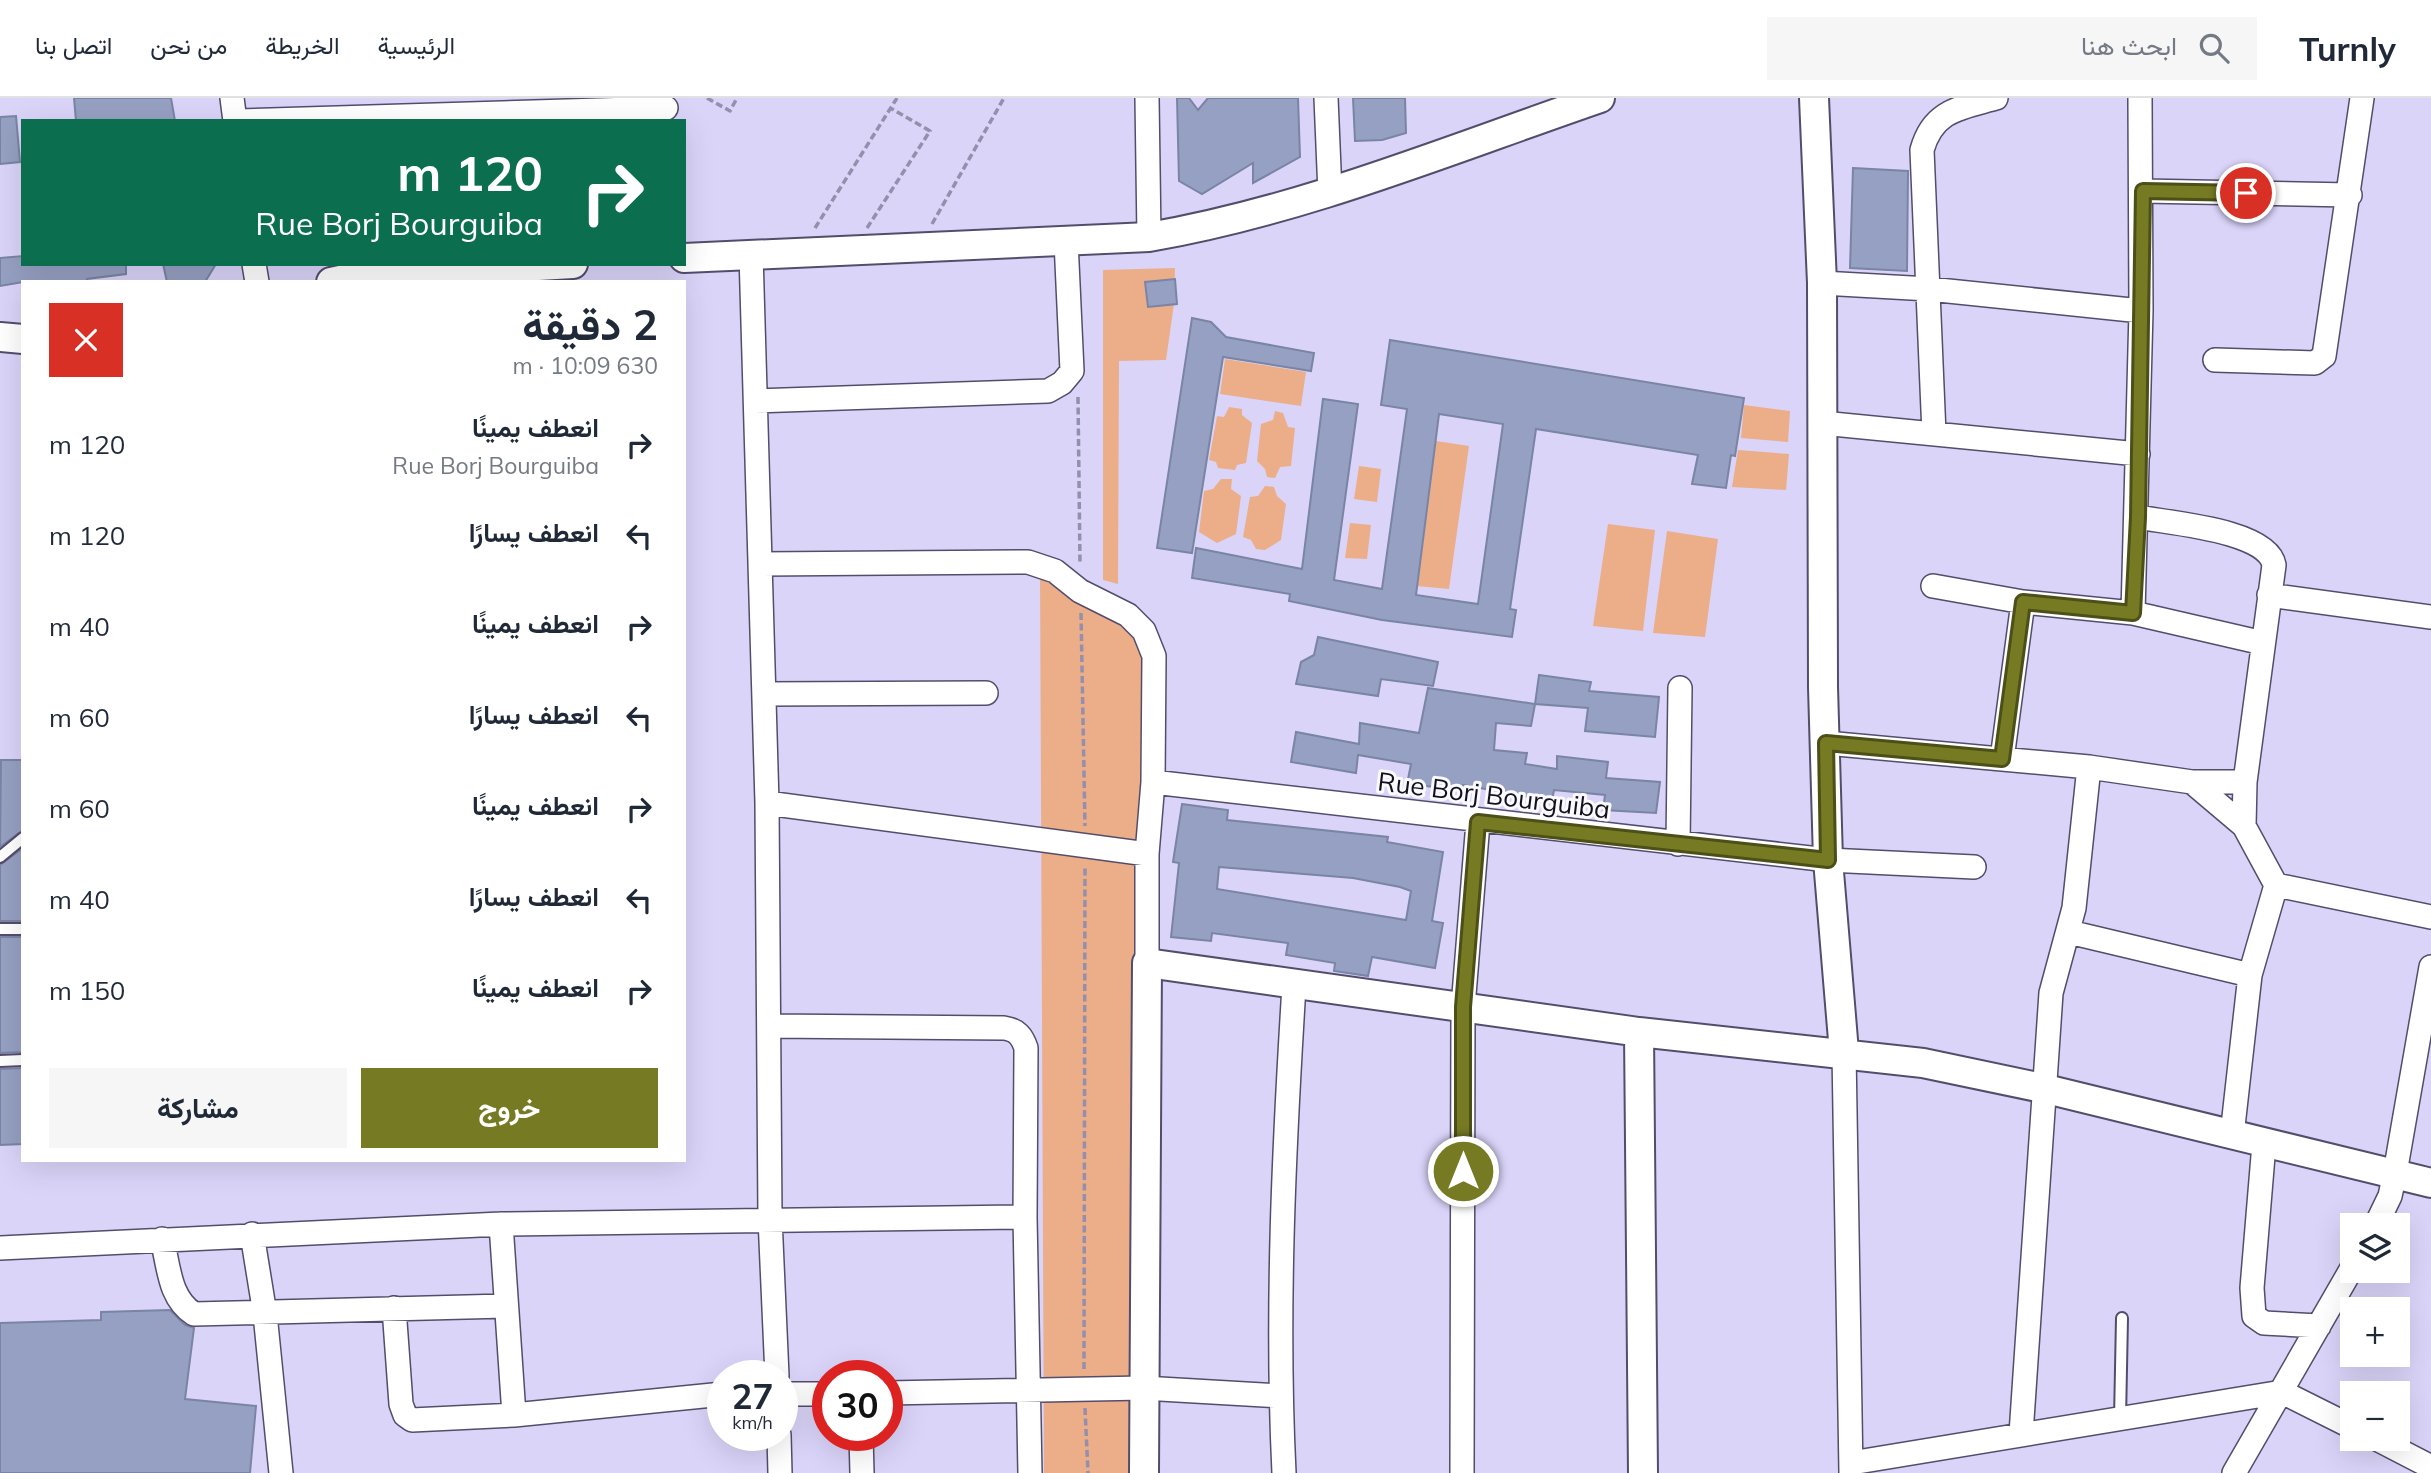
<!DOCTYPE html>
<html lang="ar">
<meta charset="utf-8">
<style>
:root{--surface:#fff;--page:#f6f6f7;--text:#1f2937;--muted:#747a83;--line:#e0e1e3;--accent:#757a23}
body{margin:0;font-family:Mulish,Vazirmatn,sans-serif;background:var(--page);color:var(--text);direction:rtl;height:100vh;display:flex;flex-direction:column;font-size:26px;white-space:nowrap}
*{box-sizing:border-box;margin:0}
p{font-size:23px;color:var(--muted)}
.icon{flex:none;width:38px;height:38px;fill:none;stroke:currentColor;stroke-width:2;stroke-linecap:round;stroke-linejoin:round}
.map{position:relative;flex:1;overflow:hidden;direction:ltr}
.details{position:absolute;left:21px;top:182px;width:665px;height:882px;display:flex;flex-direction:column;background:var(--surface);border-radius:0px;box-shadow:0 7px 28px #0002;direction:rtl}
.details>*{flex:none}
.guide{position:absolute;left:21px;top:21px;width:665px;height:147px;border-radius:0px;box-shadow:0 7px 28px #0002;direction:rtl;background:#0b6e4f;color:#fff;overflow:hidden}
.tools{position:absolute;left:2340px;top:1115px;display:grid;gap:14px}
.tools a{display:grid;place-items:center;width:70px;height:70px;border-radius:0px;background:var(--surface);box-shadow:0 7px 28px #0002;font-size:35px}
.speed{position:absolute;left:707px;top:1262px;display:flex;gap:14px;font-size:35px;font-weight:700;text-align:center}
.speed>*{display:grid;place-content:center;width:91px;height:91px;border-radius:50%;background:var(--surface);box-shadow:0 7px 28px #0002;line-height:1}
.speed small{font-size:18px;font-weight:400}
.speed .limit{border:10px solid #d22;background:#fff;color:#111}
.pin{position:absolute;display:grid;place-items:center;width:60px;height:60px;color:#fff;margin:-30px;border:4px solid #fff;border-radius:50%;box-shadow:0 2px 7px #0007}
.me{position:absolute;width:77px;margin:-38px;rotate:0deg;stroke-linejoin:round;filter:drop-shadow(0 0 5px #0008)}
.turn{display:flex;align-items:center;gap:24px;height:147px;padding:0 28px;font-size:32px}
.turn .icon{width:91px;height:91px;stroke-width:2.5}
.turn b{display:block;font-size:49px;line-height:60px}
.round{display:grid;place-items:center;flex:none;width:74px;height:74px;border-radius:0px;background:var(--page)}
.summary{display:flex;align-items:center;justify-content:space-between;height:119px;padding:0 28px}
h1{font-size:42px;font-weight:700;line-height:52px}
.primary-button{display:flex;gap:14px;margin-top:auto;padding:14px 28px}
.primary-button a{flex:1;height:80px;border-radius:0px;background:var(--accent);color:#fff;font-size:28px;font-weight:700;line-height:80px;text-align:center}
.primary-button a+a{background:var(--page);color:var(--text)}
ul{padding:0;list-style:none}
li{display:flex;align-items:center;gap:21px;height:91px;padding:0 28px}
li div{flex:1}
li b{display:block;font-size:26px}
li em{font-style:normal}
header{display:flex;align-items:center;gap:42px;box-sizing:border-box;height:98px;padding:0 35px;background:var(--surface);border-bottom:2px solid var(--line)}
header strong{font-size:33px}
nav{display:flex;gap:38px;margin-inline-start:auto;font-size:24px}
.search{width:490px;height:63px;background:var(--page);display:flex;align-items:center;gap:18px;box-sizing:border-box;padding:0 24px;border-radius:0px;color:var(--muted);font-size:26px}
.map>svg:first-child{display:block}
.green{fill:#ebae89}
.building{fill:#96a0c2;stroke:#7a84a5;stroke-width:2;fill-rule:evenodd}
.lines{fill:none;stroke-linecap:round;stroke-linejoin:round}
.service-casing{stroke:#534d6c;stroke-width:14}
.minor-casing{stroke:#534d6c;stroke-width:26}
.tertiary-casing{stroke:#534d6c;stroke-width:32}
.path{stroke:#948fac;stroke-width:3.5;stroke-dasharray:7 3.5;stroke-linecap:butt}
.service{stroke:#fff;stroke-width:10}
.minor{stroke:#fff;stroke-width:23}
.tertiary{stroke:#fff;stroke-width:28}
.route-casing{stroke:#4c4f17;stroke-width:18}
.route{stroke:#757a23;stroke-width:12}
.labels{text-anchor:middle;dominant-baseline:central;stroke-width:6;stroke-linejoin:round;paint-order:stroke}
.street-label{font-size:26px;fill:#12101c;stroke:#fafafe}
</style>
<header>
<strong>Turnly</strong>
<div class="search"><svg class="icon" aria-label="search" viewBox="0 0 24 24"><circle cx="10" cy="10" r="6"/><path d="M15 15l6 6"/></svg>ابحث هنا</div>
<nav><a>الرئيسية</a><a>الخريطة</a><a>من نحن</a><a>اتصل بنا</a></nav>
</header>
<div class="map">
<svg width="2431" height="1375" viewBox="0 0 2431 1375">
<rect width="100%" height="100%" fill="#dad4f9"/>
<path class="green" d="M1175 170 1174 206 1166 262 1119 263 1118 486 1103 482V172Z
M1225 261 1306 274 1301 308 1220 296Z
M1744 307 1790 313 1788 344 1741 340Z
M1229 309 1242 311V317L1252 325 1246 365 1237 367 1235 372 1218 370 1216 364 1209 362 1217 318 1224 319Z
M1275 313 1283 315 1288 329 1295 330 1291 368 1280 369 1275 380 1267 379 1265 371 1257 363 1261 326 1273 322Z
M1436 343 1469 348 1449 491 1417 488Z
M1738 352 1789 356 1786 392 1732 389Z
M1359 368 1381 371 1377 404 1354 401Z
M1221 381H1232L1231 391 1241 398 1236 436 1217 445 1199 434 1204 393 1213 391Z
M1265 388 1274 389 1277 398 1286 406 1281 442 1265 452 1256 451 1251 442 1243 439 1250 399 1258 398Z
M1350 425 1371 427 1367 461 1345 460Z
M1608 426 1655 432 1643 533 1593 528Z
M1667 433 1718 441 1705 539 1653 535Z
M1040 471 1133 534 1143 553V1375H1044Z"/>
<path class="building" d="M74 0H171L175 23H76Z
M1177 0H1189L1198 12 1208 0H1298L1300 59 1253 85V65L1202 96 1179 83Z
M1353 0H1405L1406 35 1382 42 1355 43Z
M16 18 20 64 0 66V19Z
M1853 70 1908 73 1907 173 1850 170Z
M23 158V166H126V176L87 181V184H23L0 188V160Z
M163 166H216L205 184H167Z
M1175 181 1177 206 1148 209 1145 184Z
M1192 220 1211 224 1226 239 1314 255 1311 273 1223 259 1192 455 1157 450Z
M1390 242 1744 300 1735 358 1731 357 1726 390 1692 386 1698 357 1536 331 1510 511 1516 512 1512 539 1382 522 1289 503 1290 496 1192 480 1196 450 1302 471 1323 301 1358 306 1334 482 1382 491 1407 311 1381 307ZM1439 316 1503 326 1478 506 1416 497Z
M1318 539 1438 564 1433 588 1381 581 1378 598 1296 586 1301 564 1314 557Z
M1539 577 1591 584 1589 593 1659 599 1655 639 1585 633 1588 610 1535 606Z
M1428 590 1535 606 1531 628 1496 625 1494 652 1527 655 1525 666 1557 671V658L1608 664 1606 680 1660 684 1656 715 1603 712 1605 697 1554 692 1552 703 1463 687V692L1407 686 1411 666 1358 657 1356 675 1291 664 1296 634 1359 646 1360 625 1419 635Z
M1 662H23V732L0 749Z
M1182 706 1228 712 1227 722 1388 739 1387 744 1443 754 1432 823 1443 825 1435 870 1372 859 1368 878 1334 873 1335 865 1286 857 1288 845 1212 835 1211 843 1171 839 1179 765 1173 764ZM1219 769 1353 780 1400 789 1411 793 1406 822 1217 791Z
M23 750V823H0V767Z
M0 839H23V954L0 955Z
M23 970V1046L0 1047V971Z
M170 1212 185 1227 194 1230 185 1301 256 1308 250 1375H0V1225L101 1222V1214Z"/>
<g class="lines">
<g class="service-casing">
<path id="service" d="M0 759 23 740
M0 831H23
M0 963 23 962
M2120 1321 2122 1220"/>
</g>
<g class="minor-casing">
<path id="minor" d="M232 0 235 23
M1147 0 1149 139
M1326 0 1330 95
M239 23 666 10
M2143 93 2350 97
M751 156 767 705 770 1120 777 1278
M254 166 257 184
M1822 185 1929 191 2141 213
M2215 262 2315 265 2324 258 2362 0
M756 303 1048 293 1062 285 1072 273 1066 143
M1822 325 2138 356
M1934 336 1922 52C1933 12 1960 10 1996 0
M2138 419C2168 425 2268 432 2274 467L2245 684 2244 728 2276 787 2250 877 2232 1037
M760 466 1028 464 1055 473 1080 493 1128 517 1144 533 1154 558 1153 684 1147 756V865
M1933 488 2023 504 2133 515 2141 213 2140 0
M2269 497 2431 519
M2133 515 2263 545
M764 596 986 595
M1826 645 2089 669 2192 684H2245
M2002 661 2023 504
M1153 684 1828 762 1974 769
M2192 684 2244 728
M767 705 1147 756
M1678 746 1680 590
M2276 787 2431 819
M2069 834 2250 877
M770 928 1004 930C1017 932 1022 938 1026 950L1025 1119 1030 1375
M1844 954 1851 1375
M2264 1046 2252 1190 2254 1218 2264 1225 2319 1228
M501 1126 514 1317
M2376 1127 2390 1098 2395 1075 2431 869
M252 1136 265 1216 281 1375
M162 1141C169 1169 169 1200 194 1216L505 1208
M0 1150 501 1126 1025 1119
M394 1210 401 1306 405 1317 412 1322 514 1317 723 1296
M887 1295 1143 1290 1280 1298
M782 1296H828
M2021 1336 2051 895 2074 810 2089 669
M779 1337 780 1375
M861 1337 862 1375
M2375 1340 2431 1369
M1851 1365 2282 1294 2352 1329
M1284 1375C1276 1212 1284 1050 1294 888
M1462 1375 1463 909 1478 724
M2234 1375 2352 1170"/>
</g>
<g class="tertiary-casing">
<path id="tertiary" d="M1814 0 1822 185 1823 589 1828 762 1844 954
M684 160 1149 139C1305 112 1451 51 1600 0
M331 184 359 178 573 166
M0 239 23 241
M1639 934 1643 1375
M1144 1375 1147 865 1639 934 1923 965 2042 990 2431 1085"/>
</g>
<path class="path" d="M707 0 730 13 737 0
M932 126 1004 0
M815 130 897 0
M867 130 930 33 892 11
M1078 299 1080 466
M1081 515 1085 728
M1084 1271 1085 767
M1085 1310 1088 1375"/>
<use href="#service" class="service"/>
<use href="#minor" class="minor"/>
<use href="#tertiary" class="tertiary"/>
</g>
<g class="lines">
<g class="route-casing">
<path id="route" d="M1463 1073V909L1478 724 1828 762 1826 645 2002 661 2023 504 2133 515 2138 419 2143 93 2246 95"/>
</g>
<use href="#route" class="route"/>
</g>
<g class="labels">
<g class="street-label">
<text transform="translate(1494 697) rotate(7)">Rue Borj Bourguiba</text>
</g>
</g>
</svg>
<div class="tools">
<a><svg class="icon" aria-label="layers" viewBox="0 0 24 24"><path d="M12 4l9 5-9 5-9-5zM3 14l9 5 9-5"/></svg></a>
<a>+</a>
<a>−</a>
</div>
<div class="speed"><div>27<small>km/h</small></div><div class="limit">30</div></div>
<div class="pin" style="left:2246px;top:95px;background:#d93025"><svg class="icon" aria-label="arrive" viewBox="0 0 24 24"><path d="M6 21V4h12l-3 4 3 4H6"/></svg></div>
<svg class="me" style="left:1463px;top:1073px" viewBox="-20 -20 40 40"><circle r="17" fill="#757a23" stroke="#fff" stroke-width="3"/><path d="M0-11L8 9 0 5-8 9z" fill="#fff"/></svg>
<div class="guide">
<div class="turn"><svg class="icon" aria-label="right" viewBox="0 0 24 24"><path d="M7 20v-9h11M14 6l5 5-5 5"/></svg><div><b>120 m</b>Rue Borj Bourguiba</div></div>
</div>
<section class="details">
<div class="summary"><div><h1>2 دقيقة</h1><p>630 m · 10:09</p></div><a class="round" style="background:#d93025;color:#fff"><svg class="icon" aria-label="close" viewBox="0 0 24 24"><path d="M6 6l12 12M18 6L6 18"/></svg></a></div>
<ul>
<li><svg class="icon" aria-label="right" viewBox="0 0 24 24"><path d="M7 20v-9h11M14 6l5 5-5 5"/></svg><div><b>انعطف يمينًا</b><p>Rue Borj Bourguiba</p></div><em>120 m</em></li>
<li><svg class="icon" aria-label="left" viewBox="0 0 24 24"><path d="M17 20v-9H6M10 6l-5 5 5 5"/></svg><div><b>انعطف يسارًا</b></div><em>120 m</em></li>
<li><svg class="icon" aria-label="right" viewBox="0 0 24 24"><path d="M7 20v-9h11M14 6l5 5-5 5"/></svg><div><b>انعطف يمينًا</b></div><em>40 m</em></li>
<li><svg class="icon" aria-label="left" viewBox="0 0 24 24"><path d="M17 20v-9H6M10 6l-5 5 5 5"/></svg><div><b>انعطف يسارًا</b></div><em>60 m</em></li>
<li><svg class="icon" aria-label="right" viewBox="0 0 24 24"><path d="M7 20v-9h11M14 6l5 5-5 5"/></svg><div><b>انعطف يمينًا</b></div><em>60 m</em></li>
<li><svg class="icon" aria-label="left" viewBox="0 0 24 24"><path d="M17 20v-9H6M10 6l-5 5 5 5"/></svg><div><b>انعطف يسارًا</b></div><em>40 m</em></li>
<li><svg class="icon" aria-label="right" viewBox="0 0 24 24"><path d="M7 20v-9h11M14 6l5 5-5 5"/></svg><div><b>انعطف يمينًا</b></div><em>150 m</em></li>
</ul>
<div class="primary-button"><a>خروج</a><a>مشاركة</a></div>
</section>
</div>
